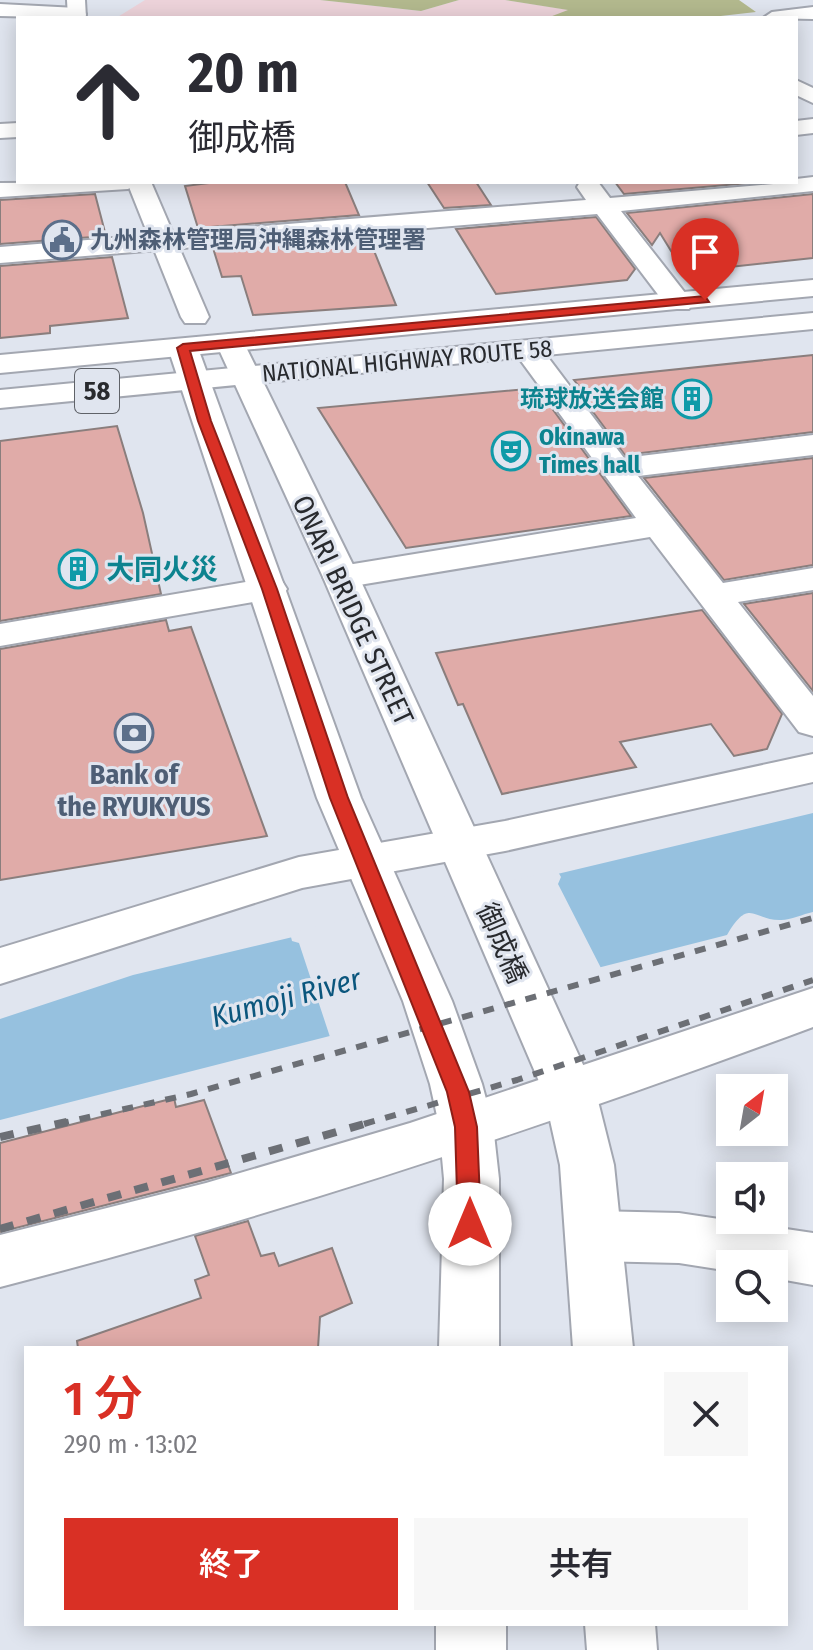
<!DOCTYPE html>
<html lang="ja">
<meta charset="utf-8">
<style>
:root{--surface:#fff;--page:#f7f7f7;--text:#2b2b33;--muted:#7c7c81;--accent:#d93025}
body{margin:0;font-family:"Fira Sans Condensed","Noto Sans JP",sans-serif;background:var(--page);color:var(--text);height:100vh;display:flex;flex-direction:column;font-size:30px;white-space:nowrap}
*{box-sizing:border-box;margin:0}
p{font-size:26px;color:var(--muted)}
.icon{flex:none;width:44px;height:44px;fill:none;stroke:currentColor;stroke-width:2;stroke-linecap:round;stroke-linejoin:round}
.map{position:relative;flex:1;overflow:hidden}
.side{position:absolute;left:24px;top:1346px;width:764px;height:280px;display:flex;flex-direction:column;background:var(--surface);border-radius:0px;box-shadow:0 4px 20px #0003}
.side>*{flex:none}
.top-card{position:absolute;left:16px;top:16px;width:782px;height:168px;border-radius:0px;box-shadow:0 4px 20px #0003;background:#fff;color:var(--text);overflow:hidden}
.needle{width:52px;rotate:31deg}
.tools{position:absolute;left:716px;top:1074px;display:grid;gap:16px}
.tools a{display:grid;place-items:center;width:72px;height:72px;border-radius:0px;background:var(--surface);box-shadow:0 4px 20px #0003;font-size:40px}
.pin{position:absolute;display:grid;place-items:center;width:68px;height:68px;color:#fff;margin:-82px -34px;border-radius:50% 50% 50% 0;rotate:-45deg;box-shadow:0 0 8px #0007}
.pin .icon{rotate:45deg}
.me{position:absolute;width:88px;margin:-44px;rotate:0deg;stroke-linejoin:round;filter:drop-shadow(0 0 6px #0008)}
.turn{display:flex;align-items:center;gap:28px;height:168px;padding:0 40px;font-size:36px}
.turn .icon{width:104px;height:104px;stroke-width:2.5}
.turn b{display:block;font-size:56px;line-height:68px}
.round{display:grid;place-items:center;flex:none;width:84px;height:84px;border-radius:0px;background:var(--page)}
.summary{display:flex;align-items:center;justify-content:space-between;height:136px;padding:0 40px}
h1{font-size:48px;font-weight:600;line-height:60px;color:var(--accent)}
.primary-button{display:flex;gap:16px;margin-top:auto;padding:16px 40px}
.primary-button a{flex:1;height:92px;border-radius:0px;background:var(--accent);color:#fff;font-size:32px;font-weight:600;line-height:92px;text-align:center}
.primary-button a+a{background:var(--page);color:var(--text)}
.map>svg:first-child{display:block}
.education{fill:#edd3da}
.green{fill:#b3b98e}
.water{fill:#96c1df}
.pier{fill:#e0e5ef}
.building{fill:#e0aba8;stroke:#8a7e7d;stroke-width:2}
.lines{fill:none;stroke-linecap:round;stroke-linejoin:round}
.minor-casing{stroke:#a3a7b1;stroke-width:4}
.tertiary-casing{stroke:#a3a7b1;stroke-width:4}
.secondary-casing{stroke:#a3a7b1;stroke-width:4}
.trunk-casing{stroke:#a3a7b1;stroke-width:4}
.minor{fill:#fff;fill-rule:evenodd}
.tertiary{fill:#fff;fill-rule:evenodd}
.secondary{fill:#fff;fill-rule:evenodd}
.trunk{fill:#fff;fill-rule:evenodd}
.rail-far1{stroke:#6c6f75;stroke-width:6;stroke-dasharray:11 11;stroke-linecap:butt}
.rail{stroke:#6c6f75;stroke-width:8;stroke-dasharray:14 14;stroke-linecap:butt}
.route{fill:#d93025;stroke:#8d1f18;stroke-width:2}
.labels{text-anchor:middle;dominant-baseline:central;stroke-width:6;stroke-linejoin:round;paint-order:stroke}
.far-service-label{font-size:24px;font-weight:bold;fill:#4e5e75;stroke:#e0e5ef;text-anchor:start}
.far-street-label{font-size:24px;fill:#282a2e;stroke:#e0e5ef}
.far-culture-label{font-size:24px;font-weight:bold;fill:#0d838f;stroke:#e0e5ef;text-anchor:end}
.shield{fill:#e0e5ef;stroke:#5f6268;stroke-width:2}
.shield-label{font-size:26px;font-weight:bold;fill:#282a2e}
.culture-label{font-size:28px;font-weight:bold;fill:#0d838f;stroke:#e0e5ef;text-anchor:start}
.street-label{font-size:28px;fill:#282a2e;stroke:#e0e5ef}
.service-label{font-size:28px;font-weight:bold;fill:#4e5e75;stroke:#e0e5ef}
.water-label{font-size:30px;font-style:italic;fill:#0b567d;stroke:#e0e5ef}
</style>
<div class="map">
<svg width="813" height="1650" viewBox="0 0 813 1650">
<rect width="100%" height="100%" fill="#e0e5ef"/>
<path class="education" d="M145 0H320L421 11 459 0H505L622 18H116Z"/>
<path class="green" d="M320 0H459L421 11Z
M505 0H739L756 12 703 18H547L568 10Z"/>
<path class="water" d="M813 813V912C803 914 791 920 781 920 753 921 750 896 727 935L0 1120V1019L133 975Z"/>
<path class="pier" d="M557 870 561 877 558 884 602 970 331 1040 299 943 292 941 290 933Z"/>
<path class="building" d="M217 182H345L359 215 198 228 185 186Z
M427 182H476L491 205 444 208Z
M615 182H761L624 194Z
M95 194 106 236 0 244V200Z
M813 194V258L684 272 660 233 652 245 627 213Z
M596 217 635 269 627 280 496 294 456 229Z
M368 236 396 305 253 315 241 276 222 277 213 248Z
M112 257 128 318 50 326V333L0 338V266Z
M813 355V432L625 455 573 385H578L574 380Z
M537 388 631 516 406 548 318 408Z
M117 426 143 513 161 594 0 621V441Z
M813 458V565L724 580 644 478Z
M813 593V691L744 604Z
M702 610 782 714 767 749 734 756 711 724 620 742 636 767 502 794 463 704 458 705 436 653Z
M166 620 169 631 191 627 267 836 0 880V649Z
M174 1098 176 1107 204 1100 231 1173 0 1232V1143Z
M248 1221 261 1256 274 1253 279 1266 332 1248 352 1303 320 1317 318 1348H78L77 1341 201 1298 195 1280 209 1275 195 1236Z"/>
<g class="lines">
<g class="minor-casing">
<path id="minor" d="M0 4 77 8 86 14 83 18 0 16Z
M813 7V19L763 18 772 12Z
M796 80 813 88V103L796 95Z
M813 119V133L796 135V121Z
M18 123V137L0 138V124Z
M813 177V191L621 211 693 303 689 309H669L597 214 0 263V247L586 200 577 187 580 182H598L610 198 796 182V179Z
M140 182 128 189 0 197V183Z
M528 341 538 344 624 458 813 435V455L638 476 723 583 813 568V590L738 602 813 696V736L799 732 650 537 341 588 328 585 323 577 328 569 341 566 636 518 513 350 518 344Z
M269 578 282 581 287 589 282 597 0 646V624Z"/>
</g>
<g class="tertiary-casing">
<path id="tertiary" d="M67 0H85L86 18H68Z
M127 182H151L209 317 205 323H185L181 317Z
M813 754V782L505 851 302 888 0 984V948L299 857 505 821Z
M813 988V1027C546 1126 276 1216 0 1287V1235L206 1183 410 1123Z
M595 1211 679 1213 813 1233V1285L774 1278V1264H730V1271L679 1263 595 1261 575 1254 567 1236 575 1218Z"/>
</g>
<g class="secondary-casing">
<path id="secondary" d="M230 334 240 337 244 343 359 577 596 1093 614 1165 633 1348H573L560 1165 544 1093 323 577 216 343 220 337Z
M183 339 193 342 198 348 361 798 452 1001 482 1084 493 1125 499 1179V1348H439L444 1179 439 1125 430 1084 403 1001 317 798 168 348 173 342Z
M436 1624H506V1650H436Z
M585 1624H655L657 1650H587Z"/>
</g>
<g class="trunk-casing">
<path id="trunk" d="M813 280V296L0 373V355Z
M813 313V329L0 408V390Z"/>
</g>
<use href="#minor" class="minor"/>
<use href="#tertiary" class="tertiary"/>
<use href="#secondary" class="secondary"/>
<use href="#trunk" class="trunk"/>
<path class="rail-far1" d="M58 1124 191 1094 813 918
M364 1124 517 1080 813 980"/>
<path class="rail" d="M0 1137 67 1122
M0 1229 371 1122"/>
</g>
<path class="route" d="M705 296 709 302 190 351 211 421 277 589 348 798 469 1092 477 1127 481 1224 478 1231 470 1234 462 1231 458 1224 455 1127 447 1092 330 798 262 589 198 421 177 348 183 344Z"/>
<defs>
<g id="civic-ring" transform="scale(2)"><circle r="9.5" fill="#e0e5ef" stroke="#5c6f8a" stroke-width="1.5"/><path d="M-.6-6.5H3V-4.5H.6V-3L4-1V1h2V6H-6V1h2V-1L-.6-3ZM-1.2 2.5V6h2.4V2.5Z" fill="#5c6f8a"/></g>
<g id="building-ring" transform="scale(2)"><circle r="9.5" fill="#e0e5ef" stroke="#0f9aa8" stroke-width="1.5"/><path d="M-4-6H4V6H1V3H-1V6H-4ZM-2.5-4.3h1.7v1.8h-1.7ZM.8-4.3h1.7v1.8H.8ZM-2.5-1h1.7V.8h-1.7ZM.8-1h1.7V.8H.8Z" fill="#0f9aa8"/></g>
<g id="theatre-ring" transform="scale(2)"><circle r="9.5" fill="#e0e5ef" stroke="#0f9aa8" stroke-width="1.5"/><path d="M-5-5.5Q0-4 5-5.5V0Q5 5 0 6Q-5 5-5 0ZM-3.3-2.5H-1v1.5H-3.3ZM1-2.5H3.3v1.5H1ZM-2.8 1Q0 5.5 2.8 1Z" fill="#0f9aa8"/></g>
<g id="bank-ring" transform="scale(2)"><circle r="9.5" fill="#e0e5ef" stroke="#5c6f8a" stroke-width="1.5"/><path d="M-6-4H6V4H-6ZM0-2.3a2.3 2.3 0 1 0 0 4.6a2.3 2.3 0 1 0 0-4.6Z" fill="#5c6f8a"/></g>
</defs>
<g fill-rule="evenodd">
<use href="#civic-ring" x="62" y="240"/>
<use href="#building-ring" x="692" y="399"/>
<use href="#theatre-ring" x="511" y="451"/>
<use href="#building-ring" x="78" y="569"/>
<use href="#bank-ring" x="134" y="733"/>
</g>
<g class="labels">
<g class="far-service-label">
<text x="90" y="240">九州森林管理局沖縄森林管理署</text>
</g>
<g class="far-street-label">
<text transform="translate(407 361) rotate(-5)">NATIONAL HIGHWAY ROUTE 58</text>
</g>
<g class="far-culture-label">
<text x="664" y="399">琉球放送会館</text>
<text x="539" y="437" text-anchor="start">Okinawa<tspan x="539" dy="28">Times hall</tspan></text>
</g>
<rect class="shield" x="75" y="369" width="44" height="44" rx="6"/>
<g class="shield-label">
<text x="97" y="391">58</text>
</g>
<g class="culture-label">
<text x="106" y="569">大同火災</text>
</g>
<g class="street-label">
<text transform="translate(353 610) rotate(65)">ONARI BRIDGE STREET</text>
<text transform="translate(502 943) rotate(66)">御成橋</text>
</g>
<g class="service-label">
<text x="134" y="774">Bank of<tspan x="134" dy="32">the RYUKYUS</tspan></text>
</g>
<g class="water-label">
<text transform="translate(286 998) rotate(-15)">Kumoji River</text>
</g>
</g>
</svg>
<div class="tools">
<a><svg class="needle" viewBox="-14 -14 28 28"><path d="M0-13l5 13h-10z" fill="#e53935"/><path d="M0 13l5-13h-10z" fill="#7c7c81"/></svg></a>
<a><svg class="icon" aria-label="sound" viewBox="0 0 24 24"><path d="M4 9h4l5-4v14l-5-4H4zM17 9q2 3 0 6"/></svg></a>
<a><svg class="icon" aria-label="search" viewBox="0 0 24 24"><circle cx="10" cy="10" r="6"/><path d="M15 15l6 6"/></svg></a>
</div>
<div class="pin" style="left:705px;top:300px;background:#d93025"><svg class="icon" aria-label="arrive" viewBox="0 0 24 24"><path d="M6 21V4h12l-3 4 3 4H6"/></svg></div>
<svg class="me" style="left:470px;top:1224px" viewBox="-20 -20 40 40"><circle r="19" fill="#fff"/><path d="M0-13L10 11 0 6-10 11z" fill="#d93025"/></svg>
<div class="top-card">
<div class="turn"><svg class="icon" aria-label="ahead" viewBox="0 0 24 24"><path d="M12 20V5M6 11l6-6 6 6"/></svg><div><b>20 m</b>御成橋</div></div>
</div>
<section class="side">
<div class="summary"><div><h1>1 分</h1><p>290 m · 13:02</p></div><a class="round"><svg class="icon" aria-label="close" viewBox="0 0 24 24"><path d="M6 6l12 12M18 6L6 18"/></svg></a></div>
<div class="primary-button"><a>終了</a><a>共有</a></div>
</section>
</div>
